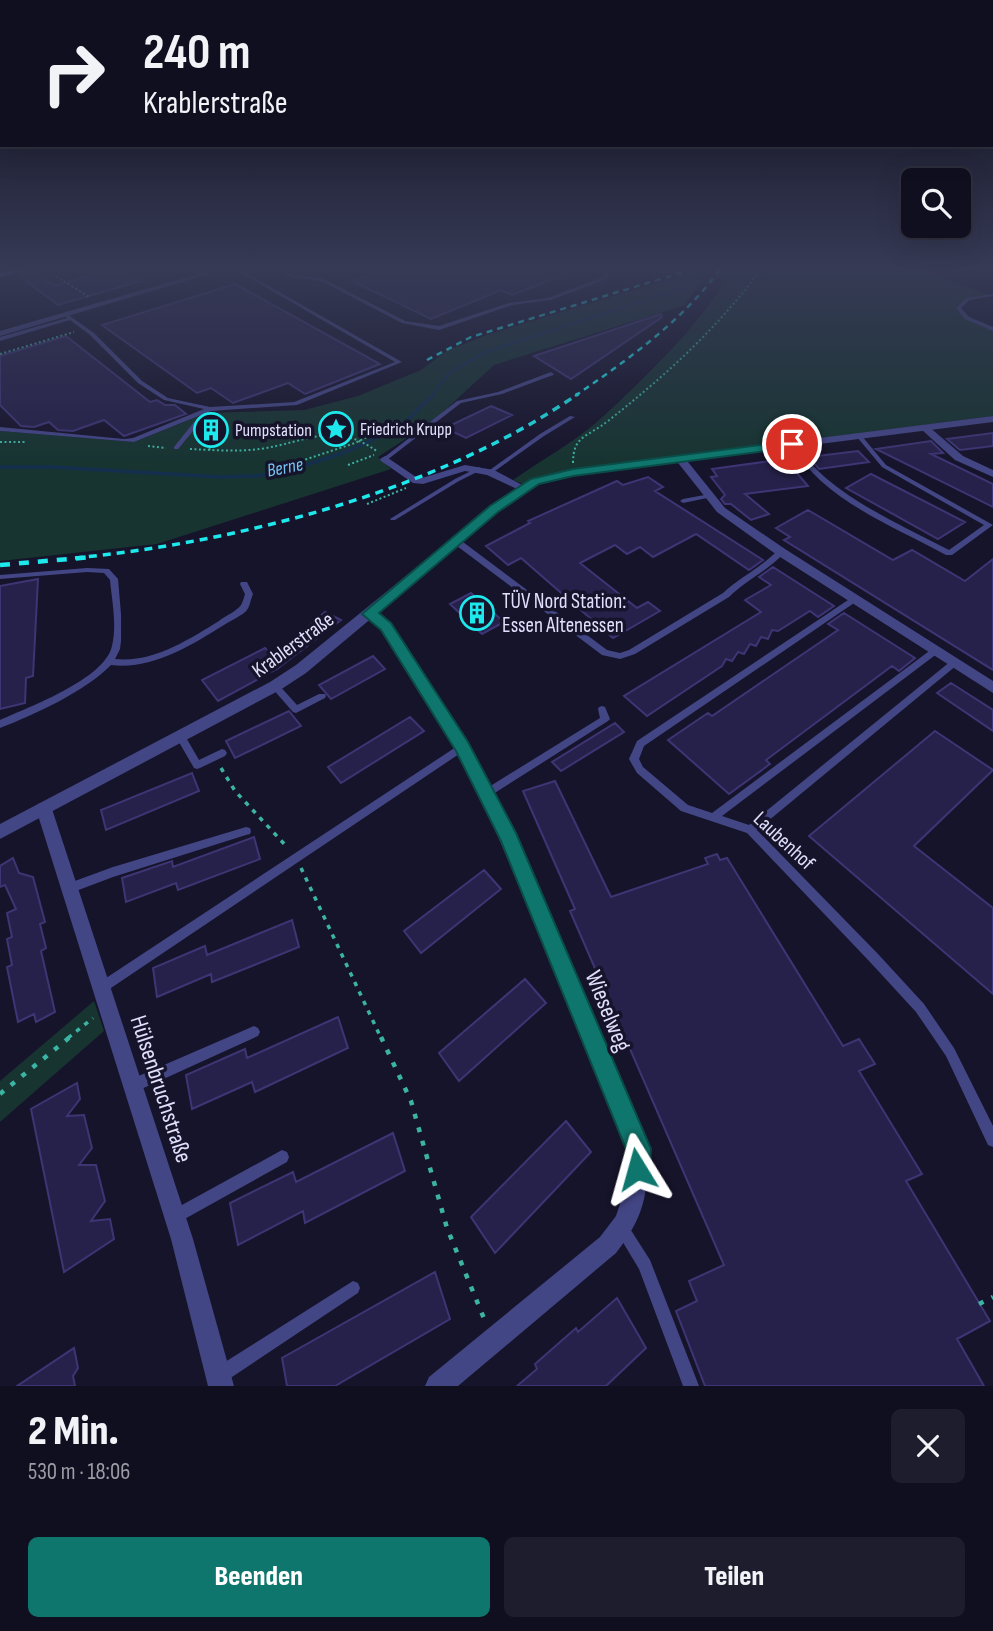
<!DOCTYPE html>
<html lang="de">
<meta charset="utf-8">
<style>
:root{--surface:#100f20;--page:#1e1d2d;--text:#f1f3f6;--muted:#9c9ca5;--line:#302f3e;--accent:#0f766e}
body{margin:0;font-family:"Sofia Sans Condensed",sans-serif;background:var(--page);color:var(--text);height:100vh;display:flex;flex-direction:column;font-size:26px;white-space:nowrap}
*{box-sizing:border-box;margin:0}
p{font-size:23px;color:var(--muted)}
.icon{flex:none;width:38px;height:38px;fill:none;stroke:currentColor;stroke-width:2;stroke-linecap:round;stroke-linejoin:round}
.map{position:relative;height:1386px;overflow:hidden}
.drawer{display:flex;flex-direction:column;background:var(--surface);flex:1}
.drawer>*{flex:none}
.banner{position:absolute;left:0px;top:0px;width:994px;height:147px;box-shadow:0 7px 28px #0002,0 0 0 2px var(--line);background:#100f20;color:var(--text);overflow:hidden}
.buttons{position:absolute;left:901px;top:168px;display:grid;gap:14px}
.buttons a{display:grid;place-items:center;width:70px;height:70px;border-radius:10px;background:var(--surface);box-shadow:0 7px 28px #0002,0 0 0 2px var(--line);font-size:35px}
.pin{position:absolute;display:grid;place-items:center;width:60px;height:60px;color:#fff;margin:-30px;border:4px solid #fff;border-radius:50%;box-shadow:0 2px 7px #0007}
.me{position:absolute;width:77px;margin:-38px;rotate:352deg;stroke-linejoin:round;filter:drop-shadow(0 0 5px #0008)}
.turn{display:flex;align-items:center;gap:24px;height:147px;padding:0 28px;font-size:32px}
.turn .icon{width:91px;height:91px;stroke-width:2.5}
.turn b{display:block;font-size:49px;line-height:60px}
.round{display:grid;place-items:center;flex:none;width:74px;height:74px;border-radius:10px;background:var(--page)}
.summary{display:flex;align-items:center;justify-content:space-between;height:119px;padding:0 28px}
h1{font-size:42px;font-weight:800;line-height:52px}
.cta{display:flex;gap:14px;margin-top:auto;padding:14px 28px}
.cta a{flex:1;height:80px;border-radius:10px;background:var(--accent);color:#fff;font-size:28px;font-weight:800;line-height:80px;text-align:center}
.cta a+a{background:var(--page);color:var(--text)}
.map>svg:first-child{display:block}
.green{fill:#173431}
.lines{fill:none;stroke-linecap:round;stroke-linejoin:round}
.stream-far1{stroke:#142f4e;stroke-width:2.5}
.stream{stroke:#142f4e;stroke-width:3.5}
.building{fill:#26214a;stroke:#3d3574;stroke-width:2}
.path-far2{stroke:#3cb4a3;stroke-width:2;stroke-dasharray:2 2.5;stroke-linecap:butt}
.path-far1{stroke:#3cb4a3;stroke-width:3.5;stroke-dasharray:4.5 6;stroke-linecap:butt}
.path{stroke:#3cb4a3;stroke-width:4.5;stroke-dasharray:5 9;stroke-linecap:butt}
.service{fill:#434685;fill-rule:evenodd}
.minor{fill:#434685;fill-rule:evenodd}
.tertiary{fill:#434685;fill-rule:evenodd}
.secondary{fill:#7f86f4;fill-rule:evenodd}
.rail-far2{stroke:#1de8ec;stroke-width:2.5;stroke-dasharray:6 5;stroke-linecap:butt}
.rail-far1{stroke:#1de8ec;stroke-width:3.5;stroke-dasharray:8 6;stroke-linecap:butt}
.rail{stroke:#1de8ec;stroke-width:4.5;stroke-dasharray:10 9;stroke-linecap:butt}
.route{fill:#0f766e;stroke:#0a4d48;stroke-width:2}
.labels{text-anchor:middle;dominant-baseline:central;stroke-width:7;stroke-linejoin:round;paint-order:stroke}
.far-poi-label{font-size:18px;fill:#e1e0fc;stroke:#16142b;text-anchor:start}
.far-water-label{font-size:19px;font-style:italic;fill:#77c4f4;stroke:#16142b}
.poi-label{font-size:21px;fill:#e1e0fc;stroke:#16142b;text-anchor:start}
.street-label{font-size:21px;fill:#e1e0fc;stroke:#16142b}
.near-street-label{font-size:24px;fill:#e1e0fc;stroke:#16142b}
</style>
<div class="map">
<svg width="993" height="1386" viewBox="0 0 993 1386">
<rect width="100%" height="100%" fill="#16142b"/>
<path class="green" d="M702 269H710L685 305 494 365 433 421 378 457 391 469 157 544 0 561V431L134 442 207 413 304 410 358 396 421 370 448 350 487 335Z
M733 269H921L988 295 968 298 958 304 957 308 966 318 993 330V416L574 471 523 484 513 480C540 461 571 444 597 422 624 398 722 306 725 273Z
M94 1001 104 1031 0 1122V1081Z"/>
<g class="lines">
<path class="stream-far1" d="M432 396 449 373 485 352 727 274 773 269"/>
<path class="stream" d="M0 467H52L220 477 256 476 287 471 343 453 399 428 434 394"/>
</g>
<path class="building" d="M115 269H120L141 281 58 305 18 275 33 271 54 286Z
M378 269H577V270L512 295 501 290 431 319 352 281 379 272Z
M235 284 380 364 305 394 288 383 233 403 211 388 197 393 102 325Z
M661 314 662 317 571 379 534 356Z
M66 336 150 402 157 400 165 405H175L186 414 124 436 104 420 73 431 58 430 49 422 34 427 21 426 0 405V356Z
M491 406 512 415 466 438 445 428Z
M993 433V446L960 450 947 439Z
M931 441 943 453 931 454 993 484V507L876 449Z
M858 451 869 462 819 469 809 457Z
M785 459 808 486 745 494 769 514 751 520 731 504H725L721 499 725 495 711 477 717 476 712 469Z
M871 474 965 522 938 539 846 488Z
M648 477 663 487 655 491 763 560 749 570 696 534 653 557 640 547 627 554 615 545 580 563 637 608 648 602 660 611 613 638 521 558 508 565 486 546 530 523 528 521 617 481 623 485Z
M808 510 893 560 912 550 965 581 993 559V670L784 540 790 537 776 528Z
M773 567 834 606 818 617 810 611 778 631 772 630 768 639 761 637 756 646 750 644 744 654 738 652 732 661 726 659 722 666 647 716 624 696 761 612 745 600 771 585 759 577Z
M38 579 33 676 26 678 25 703 0 709V586Z
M471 593 504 622 482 634 450 604Z
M325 612 341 620 277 669 218 701 202 680 265 648 273 657Z
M844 613 915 658 899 671 892 666 766 760 770 764 729 794 668 740 708 713 712 716 838 630 828 624Z
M373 656 385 669 331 699 319 685Z
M951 683 993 710V731L937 693Z
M289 711 301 726 235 758 226 741Z
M410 717 424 731 341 783 328 767Z
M615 723 624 732 561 771 552 762Z
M935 731 993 770 914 846 993 908V994L809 836Z
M192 773 199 791 106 830 101 810Z
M555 781 611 897 708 864 705 858 717 854 720 860 727 858 843 1046 859 1039 875 1064 859 1071 922 1174 906 1181 990 1321 957 1339 984 1386H705L676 1311 697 1301 689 1281 724 1265 570 911 575 909 523 791Z
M254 837 260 859 178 890 176 883 126 902 122 878 172 861 173 867Z
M13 858 19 873 33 877 45 922 40 924 46 948 41 951 55 1012 36 1022 34 1014 18 1022 7 967 12 965 7 939 12 937 7 913 16 909 5 885 0 887V866Z
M484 870 501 889 421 953 404 931Z
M292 920 299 947 212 982 211 974 157 997 153 968 205 946 207 955Z
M525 979 546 1003 459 1081 439 1053Z
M338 1017 348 1048 255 1092 252 1082 192 1109 186 1075 245 1049 247 1058Z
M77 1083 80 1099 67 1116 84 1115 92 1148 79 1165H96L105 1201 91 1221 110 1219 114 1239 64 1272 31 1109Z
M566 1121 591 1152 495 1253 471 1217Z
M393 1133 405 1171 305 1223 303 1211 238 1245 230 1203 293 1172 296 1182Z
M435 1272 450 1319 335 1386H287L282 1358Z
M617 1298 646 1348 606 1386H517L537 1369 535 1364 576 1328 578 1332Z
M74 1348 78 1368 73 1376 75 1386H17Z"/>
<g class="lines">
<path class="path-far2" d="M45 269 89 297
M0 354 74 332
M0 442H26
M148 446 166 448
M190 449C213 450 237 452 260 449 308 442 334 420 378 452
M209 450 220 434H216
M301 461 355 443 389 426
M573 463C573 435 588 437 608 421 665 376 718 328 761 269
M348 465 374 455
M367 504 406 488"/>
<path class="path-far1" d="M221 768 235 791 288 848
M301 868 381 1038
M68 1038 93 1018"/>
<path class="path" d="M381 1037 411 1101 447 1228 485 1321
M0 1094 70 1037
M979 1304 993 1297"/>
<path class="service" d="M234 269H239L402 362 297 405 211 411 134 442 0 431V427L124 439 133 438 204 409 164 400 138 383 90 335 70 320 0 341V337L67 318 65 315 67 314 94 333 142 381 168 398 210 407 294 402 395 362Z
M271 269C277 269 280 273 286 273 292 273 299 269 306 269L290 275 324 279 405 321 439 326 509 303 548 298 603 277 606 273 604 269H608L610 273 607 279 551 300 512 305 439 330 402 323 321 281 289 277Z
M993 294V296L969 300 961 308 969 317 993 327V331L965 319 956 308 966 298Z
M551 372 554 374 553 375 502 394 461 403 387 460 382 459 457 401 498 392Z
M570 416 575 417 544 436 492 473 490 474 487 472 540 434Z
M196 421 208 422 211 424 208 426 198 425 178 449H174V447L194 422Z
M857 435H861L886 465 993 525 952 555H946C904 532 857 513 821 481 809 470 799 457 789 444L794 443C804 456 814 468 827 479 863 509 907 528 949 550L984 525 882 467 857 437Z
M479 467 482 469 481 470 459 481 395 520H391L390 519 455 479Z
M710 494 713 496 712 497 683 503 680 501 683 499Z
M453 539H459L607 650 620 653 629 650 723 593C740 577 762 567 778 550H784L785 552C769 570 746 580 729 597L635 654 620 659 602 655 453 543Z
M87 568 109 569 118 579 121 614V641L120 649 115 659C153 663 188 640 219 621 225 616 237 611 241 605 243 601 244 598 245 594L240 584 241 582H247L253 594C251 598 250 606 247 610 242 616 231 620 224 625 190 646 152 670 111 665 84 692 36 714 0 728V720C29 707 105 679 112 646 117 625 112 601 110 580L104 573 87 572 0 579V575Z
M854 596 857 597 858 599 857 601 644 746 639 759 643 767 688 805 712 813 932 649H938L939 651 938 653 722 816 749 825 951 661H957L958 663 957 665 757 830 878 954 924 1004 954 1048 993 1126V1147L988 1145 946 1056 916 1012 870 962 747 833 681 811 637 773 629 759 637 741Z
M275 683 278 684 297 705 319 694H325L326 696 325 698 296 713 293 712 272 688 271 686 272 684Z
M602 706 605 707 610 719 608 721 490 796 487 797 484 796 482 793 484 790 600 718 598 709 599 707Z
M181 733 184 734 199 760 222 749 225 750 227 753 225 756 200 768 197 769 194 768 176 737 178 734Z
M462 743 465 744 467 747 465 750 105 992 101 994 97 992 95 988 97 984Z
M246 827 250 828 251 831 250 834 246 835 113 877 68 894 64 893 63 889 64 885 113 867Z
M254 1026 258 1028 260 1032 258 1036 137 1091 132 1092 127 1091 126 1086 127 1081Z
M282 1150 287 1152 289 1157 287 1162 181 1221 176 1223 171 1221 169 1216 171 1211Z
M622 1222 627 1224 650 1260 699 1386H683L639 1269 615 1229 617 1224Z
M353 1281 358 1283 360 1288 358 1293 226 1381 220 1383 214 1381 212 1375 214 1369Z"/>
<path class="minor" d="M215 269H226L0 336V331Z
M921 425H927L963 456 993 470V477L955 460 921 429Z
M385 456 416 477 422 478 465 465 494 470 528 488 523 491 519 490 487 475 465 471 423 484 413 483 381 461 380 459Z
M680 456 684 457 725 508 785 549 993 681V693L777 555 717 512 675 459Z
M369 610 391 623 467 743 493 788 555 927 649 1149C647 1195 645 1216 616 1253L458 1386H425L429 1377 600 1237 616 1216 625 1189 627 1149 540 934 480 795 457 751 381 629 363 614Z
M44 802 50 804 52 809 193 1239 234 1386H208L171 1239 36 809 38 804Z"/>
<path class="tertiary" d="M993 416V422L573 475 539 483 514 499 306 673 280 690 0 839V824L270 682 296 665 506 495 531 479 573 469Z"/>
<path class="secondary" d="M15 269H27L0 277V273Z"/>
<path class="rail-far2" d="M427 360 471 337 693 269
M575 396C627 360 683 321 720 269"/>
<path class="rail-far1" d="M75 558C241 542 439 490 578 394"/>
<path class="rail" d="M0 565 92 557"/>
</g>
<linearGradient id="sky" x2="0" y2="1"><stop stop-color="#0c0b18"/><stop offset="0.58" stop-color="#363a55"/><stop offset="1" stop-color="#363a55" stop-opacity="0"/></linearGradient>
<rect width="993" height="463" fill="url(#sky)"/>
<path class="route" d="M792 441 796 442V447L573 476 539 484 498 512 379 613 391 623 468 742 516 833 651 1149 650 1169 646 1178 637 1182 629 1178 625 1169 626 1149 501 841 456 751 381 630 362 614 490 506 531 479 573 469Z"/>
<defs>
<g id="sight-ring" transform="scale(1.75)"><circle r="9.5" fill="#16142b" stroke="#1de8ec" stroke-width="1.5"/><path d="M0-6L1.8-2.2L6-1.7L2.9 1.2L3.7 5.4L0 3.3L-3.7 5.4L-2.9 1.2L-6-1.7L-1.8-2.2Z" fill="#1de8ec"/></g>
<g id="building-ring" transform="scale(1.75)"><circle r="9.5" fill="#16142b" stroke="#1de8ec" stroke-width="1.5"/><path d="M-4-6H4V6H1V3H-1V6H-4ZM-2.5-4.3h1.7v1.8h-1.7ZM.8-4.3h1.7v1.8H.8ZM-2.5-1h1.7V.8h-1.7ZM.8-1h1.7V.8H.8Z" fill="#1de8ec"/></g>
</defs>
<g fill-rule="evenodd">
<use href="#sight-ring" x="336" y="429"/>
<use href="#building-ring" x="211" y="430"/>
<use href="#building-ring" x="477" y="613"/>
</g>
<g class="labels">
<g class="far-poi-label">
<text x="360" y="429">Friedrich Krupp</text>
<text x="235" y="430">Pumpstation</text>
</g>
<g class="far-water-label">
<text transform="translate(285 468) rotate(-11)">Berne</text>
</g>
<g class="poi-label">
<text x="502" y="601">TÜV Nord Station:<tspan x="502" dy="24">Essen Altenessen</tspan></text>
</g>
<g class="street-label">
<text transform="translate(293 645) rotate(-36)">Krablerstraße</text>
<text transform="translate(784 841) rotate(43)">Laubenhof</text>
</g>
<g class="near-street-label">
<text transform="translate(608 1011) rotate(68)">Wieselweg</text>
<text transform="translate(161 1089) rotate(72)">Hülsenbruchstraße</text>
</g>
</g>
</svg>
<div class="buttons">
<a><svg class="icon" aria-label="search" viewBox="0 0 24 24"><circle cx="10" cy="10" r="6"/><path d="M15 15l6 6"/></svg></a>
</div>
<div class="pin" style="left:792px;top:444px;background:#d93025"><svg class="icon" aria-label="arrive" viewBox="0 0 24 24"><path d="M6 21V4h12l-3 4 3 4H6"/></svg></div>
<svg class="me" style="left:637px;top:1169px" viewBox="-20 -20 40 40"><path d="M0-17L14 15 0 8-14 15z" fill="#0f766e" stroke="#fff" stroke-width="4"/></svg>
<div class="banner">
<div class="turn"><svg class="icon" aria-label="right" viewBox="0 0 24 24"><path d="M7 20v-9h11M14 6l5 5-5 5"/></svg><div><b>240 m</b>Krablerstraße</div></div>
</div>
</div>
<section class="drawer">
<div class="summary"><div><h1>2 Min.</h1><p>530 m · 18:06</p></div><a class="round"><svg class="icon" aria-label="close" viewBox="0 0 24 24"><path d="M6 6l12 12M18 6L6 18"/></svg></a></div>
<div class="cta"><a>Beenden</a><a>Teilen</a></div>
</section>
